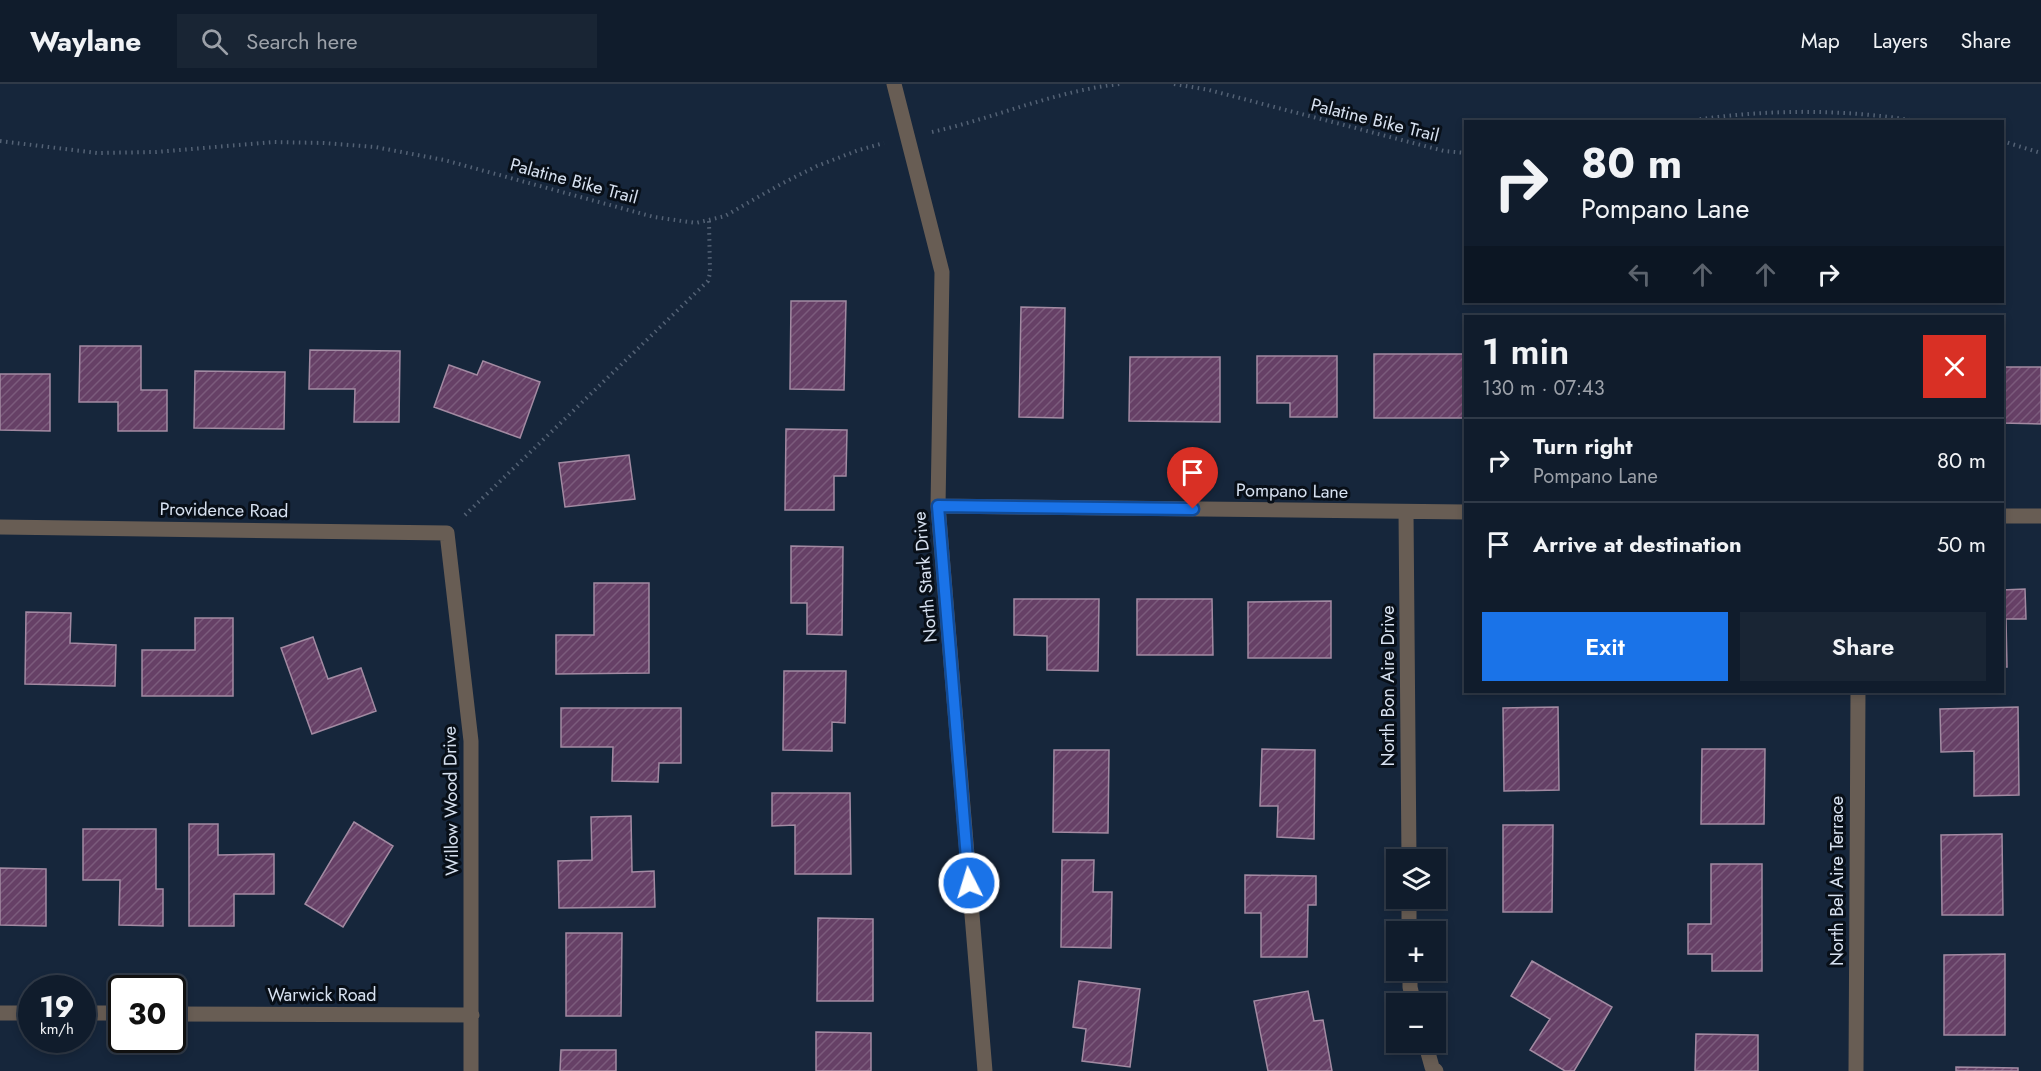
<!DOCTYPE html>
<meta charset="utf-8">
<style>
:root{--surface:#101c2c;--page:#192534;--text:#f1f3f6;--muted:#9ca1a9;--line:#303a48;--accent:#1a73e8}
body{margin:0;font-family:Jost,sans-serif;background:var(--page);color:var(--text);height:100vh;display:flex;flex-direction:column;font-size:22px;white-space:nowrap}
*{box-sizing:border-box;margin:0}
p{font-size:20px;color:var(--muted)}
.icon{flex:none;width:33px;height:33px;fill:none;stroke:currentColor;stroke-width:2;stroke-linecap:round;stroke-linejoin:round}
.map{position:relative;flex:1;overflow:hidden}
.drawer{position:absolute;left:1464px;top:231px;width:540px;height:378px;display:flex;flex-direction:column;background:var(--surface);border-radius:0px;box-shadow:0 3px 9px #0003,0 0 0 2px var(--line)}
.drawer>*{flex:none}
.guide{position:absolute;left:1464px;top:36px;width:540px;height:183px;border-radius:0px;box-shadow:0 3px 9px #0003,0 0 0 2px var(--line);background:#101c2c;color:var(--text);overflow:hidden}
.tools{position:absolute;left:1386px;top:765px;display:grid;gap:12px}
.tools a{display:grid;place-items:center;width:60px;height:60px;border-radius:0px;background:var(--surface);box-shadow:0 3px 9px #0003,0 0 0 2px var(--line);font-size:30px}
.speed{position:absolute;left:18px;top:891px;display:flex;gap:12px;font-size:30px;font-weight:700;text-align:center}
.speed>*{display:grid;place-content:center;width:78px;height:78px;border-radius:50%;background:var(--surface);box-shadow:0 3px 9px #0003,0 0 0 2px var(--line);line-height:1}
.speed small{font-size:15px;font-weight:400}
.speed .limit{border:3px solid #111;border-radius:9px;background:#fff;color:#111}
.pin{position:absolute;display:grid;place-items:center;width:51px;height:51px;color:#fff;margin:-62px -26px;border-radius:50% 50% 50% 0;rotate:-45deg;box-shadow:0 0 6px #0007}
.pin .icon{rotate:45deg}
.me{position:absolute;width:66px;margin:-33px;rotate:355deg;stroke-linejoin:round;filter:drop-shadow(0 0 4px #0008)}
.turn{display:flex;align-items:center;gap:21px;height:126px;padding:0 18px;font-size:27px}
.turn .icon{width:78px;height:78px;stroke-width:2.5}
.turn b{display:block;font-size:42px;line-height:51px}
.lanes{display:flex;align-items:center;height:57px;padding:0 18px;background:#0003;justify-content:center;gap:30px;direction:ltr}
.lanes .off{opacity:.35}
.round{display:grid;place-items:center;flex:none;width:63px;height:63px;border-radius:0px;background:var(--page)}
.overview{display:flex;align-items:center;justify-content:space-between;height:102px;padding:0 18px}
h1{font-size:36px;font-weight:600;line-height:45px}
.primary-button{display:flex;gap:12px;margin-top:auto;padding:12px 18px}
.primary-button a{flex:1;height:69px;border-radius:0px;background:var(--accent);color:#fff;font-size:24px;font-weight:600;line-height:69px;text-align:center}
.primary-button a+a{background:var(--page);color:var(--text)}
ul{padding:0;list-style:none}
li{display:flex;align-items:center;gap:18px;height:84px;padding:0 18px;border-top:2px solid var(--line)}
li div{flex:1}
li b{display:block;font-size:22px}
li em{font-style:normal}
header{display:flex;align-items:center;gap:36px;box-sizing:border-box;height:84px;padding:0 30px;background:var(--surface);border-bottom:2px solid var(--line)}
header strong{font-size:28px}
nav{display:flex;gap:33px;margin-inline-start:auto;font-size:21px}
.search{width:420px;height:54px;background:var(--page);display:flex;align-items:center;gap:15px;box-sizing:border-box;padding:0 21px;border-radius:0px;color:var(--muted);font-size:22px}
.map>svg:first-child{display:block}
.building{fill:url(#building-hatch);stroke:#a28aa2;stroke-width:1.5}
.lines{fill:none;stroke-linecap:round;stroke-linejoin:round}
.path{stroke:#546275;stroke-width:4;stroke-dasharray:1.5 4.5;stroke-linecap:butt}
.street{stroke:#685d54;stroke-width:15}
.route-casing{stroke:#114b97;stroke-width:15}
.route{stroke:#1a73e8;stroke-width:10}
.labels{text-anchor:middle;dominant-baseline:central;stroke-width:6;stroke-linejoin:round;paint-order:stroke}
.street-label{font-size:18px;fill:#d7e1f0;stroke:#080f18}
</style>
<header>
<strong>Waylane</strong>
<div class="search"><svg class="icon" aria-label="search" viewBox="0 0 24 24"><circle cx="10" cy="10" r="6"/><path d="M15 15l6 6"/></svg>Search here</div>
<nav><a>Map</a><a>Layers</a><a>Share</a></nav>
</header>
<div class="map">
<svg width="2041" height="987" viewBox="0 0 2041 987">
<defs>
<pattern id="building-hatch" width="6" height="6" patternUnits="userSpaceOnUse" patternTransform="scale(1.5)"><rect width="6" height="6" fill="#664066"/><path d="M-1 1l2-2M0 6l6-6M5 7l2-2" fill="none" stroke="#7b5b7c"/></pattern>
</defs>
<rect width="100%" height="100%" fill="#16263b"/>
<path class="building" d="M791 217H846L844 306 790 305Z
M1021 223 1065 224 1063 334 1019 333Z
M80 262H141V306H167V347H118V318H79Z
M310 266 400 267 399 338H354L355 305H309Z
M1374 270H1464V334H1374Z
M1257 272H1337V333H1290V319H1257Z
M1130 273H1220V338L1129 337Z
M483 277 540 298 520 354 434 323 449 281 477 291Z
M2002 283H2041V340L2002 339Z
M195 287 285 288 284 345 194 344Z
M0 290H50V347L0 346Z
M786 345 847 346 846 392H834V426H785Z
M629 371 635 415 565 423 559 379Z
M791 462 843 463 842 551 807 550V519H791Z
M594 499H649V589L556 590V551H594Z
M2025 505 2026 535H2006L2007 583H2002V506Z
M1014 515H1099L1098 587 1047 586V552L1014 551Z
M1137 515H1212L1213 571H1137Z
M1331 517V574H1248V518Z
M26 528 71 529 70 559 116 561 115 602 25 600Z
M195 534H233V612H142V566H195Z
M313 553 328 595 361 584 376 627 312 650 281 564Z
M784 587H846L845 639 832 638V667L783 666Z
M1708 608H1758V609H1708Z
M1558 623 1559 706 1504 707 1503 624Z
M2018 623 2019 711 1974 712V667L1941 668 1940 625Z
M561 624H681V679H659L658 698 612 697 613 663H561Z
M1262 665 1315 666 1314 755 1277 753 1278 722H1260Z
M1702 665H1765L1764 740H1701Z
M1054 666H1109L1108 749 1053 748Z
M772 709H850L851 790H795V741L772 742Z
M631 732 632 788 654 787 655 823 559 824 558 777 592 776 591 733Z
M354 738 393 762 343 843 305 820Z
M189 740H218V771L274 770V810H234V842H189Z
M1503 741H1553L1552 828H1503Z
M83 745H156V805H163V842L119 841 120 796H83Z
M2002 750 2003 831H1942L1941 751Z
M1062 776H1094L1093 808H1112L1111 864 1061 863Z
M1711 780H1762V887H1712V870H1688V840H1711Z
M0 784 46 785V842L0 841Z
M1245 791 1316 792V821H1308L1307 873H1261V829H1245Z
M818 834 873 835V917H817Z
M566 849H622L621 932H566Z
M2005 870V951H1944V871Z
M1532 877 1612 923 1574 987H1565L1530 966 1550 935 1511 912Z
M1079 897 1140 905 1130 983 1082 977 1086 945 1073 943Z
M1308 907 1314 937 1323 936 1332 987H1268L1254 917Z
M816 948 871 949V987H816Z
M1696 950 1758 951V987H1695Z
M561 966H616V987H560Z
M1956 983 2018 984V987H1956Z"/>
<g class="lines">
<path class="path" d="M1174 0 1209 6 1444 67 1466 69
M1682 38C1761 25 1844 24 1922 38
M932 48C995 34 1055 7 1120 0
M0 57 97 69 156 68 274 58 324 59 375 63 444 76 654 133 696 139 725 132 781 100 817 82 859 66 884 59
M2002 57 2041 69
M465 431 708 197 710 189 709 137"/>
<path class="street" d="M894 0 942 188 938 422 985 987
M938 422 1466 428
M1406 428 1409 776
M2002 432H2041
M0 443 447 449 471 657V987
M1409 814V848
M1410 886V903L1414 920
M0 929H32
M82 929H122
M172 930 472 931
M1425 958 1432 983 1436 987
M1856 987 1858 608"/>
</g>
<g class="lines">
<g class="route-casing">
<path id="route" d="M969 799 938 422 1193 425"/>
</g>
<use href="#route" class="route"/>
</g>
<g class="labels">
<g class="street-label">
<text transform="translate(1375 36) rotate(14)">Palatine Bike Trail</text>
<text transform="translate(574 97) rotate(15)">Palatine Bike Trail</text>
<text transform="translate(1292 407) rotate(1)">Pompano Lane</text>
<text transform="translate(224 426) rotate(1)">Providence Road</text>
<text transform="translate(925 493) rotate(-95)">North Stark Drive</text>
<text transform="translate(1388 602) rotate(-90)">North Bon Aire Drive</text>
<text transform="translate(451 717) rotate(-91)">Willow Wood Drive</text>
<text transform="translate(1837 797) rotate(-90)">North Bel Aire Terrace</text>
<text x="322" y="911">Warwick Road</text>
</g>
</g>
</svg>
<div class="tools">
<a><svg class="icon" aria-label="layers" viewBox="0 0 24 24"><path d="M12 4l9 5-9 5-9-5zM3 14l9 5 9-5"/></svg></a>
<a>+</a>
<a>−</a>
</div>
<div class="speed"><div>19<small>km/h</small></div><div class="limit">30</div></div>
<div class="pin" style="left:1193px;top:425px;background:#d93025"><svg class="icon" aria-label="arrive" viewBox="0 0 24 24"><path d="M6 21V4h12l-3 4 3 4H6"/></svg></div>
<svg class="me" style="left:969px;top:799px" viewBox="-20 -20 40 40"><circle r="17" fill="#1a73e8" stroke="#fff" stroke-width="3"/><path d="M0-11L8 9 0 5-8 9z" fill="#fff"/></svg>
<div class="guide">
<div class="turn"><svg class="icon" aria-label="right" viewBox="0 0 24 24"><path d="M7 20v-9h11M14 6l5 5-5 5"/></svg><div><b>80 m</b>Pompano Lane</div></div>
<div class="lanes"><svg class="icon off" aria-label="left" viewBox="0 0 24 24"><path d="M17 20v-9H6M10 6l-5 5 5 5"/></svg><svg class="icon off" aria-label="ahead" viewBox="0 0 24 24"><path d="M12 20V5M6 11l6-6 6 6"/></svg><svg class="icon off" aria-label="ahead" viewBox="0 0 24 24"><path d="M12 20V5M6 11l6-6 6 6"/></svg><svg class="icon" aria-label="right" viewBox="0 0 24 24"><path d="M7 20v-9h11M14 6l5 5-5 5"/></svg></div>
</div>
<section class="drawer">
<div class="overview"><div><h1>1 min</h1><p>130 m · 07:43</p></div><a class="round" style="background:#d93025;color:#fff"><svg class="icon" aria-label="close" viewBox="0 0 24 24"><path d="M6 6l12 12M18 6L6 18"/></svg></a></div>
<ul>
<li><svg class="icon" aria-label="right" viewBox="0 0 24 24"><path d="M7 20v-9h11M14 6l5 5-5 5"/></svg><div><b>Turn right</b><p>Pompano Lane</p></div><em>80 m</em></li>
<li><svg class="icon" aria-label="arrive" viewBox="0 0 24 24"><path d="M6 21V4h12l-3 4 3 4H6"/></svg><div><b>Arrive at destination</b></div><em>50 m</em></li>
</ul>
<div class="primary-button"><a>Exit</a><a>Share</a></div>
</section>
</div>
